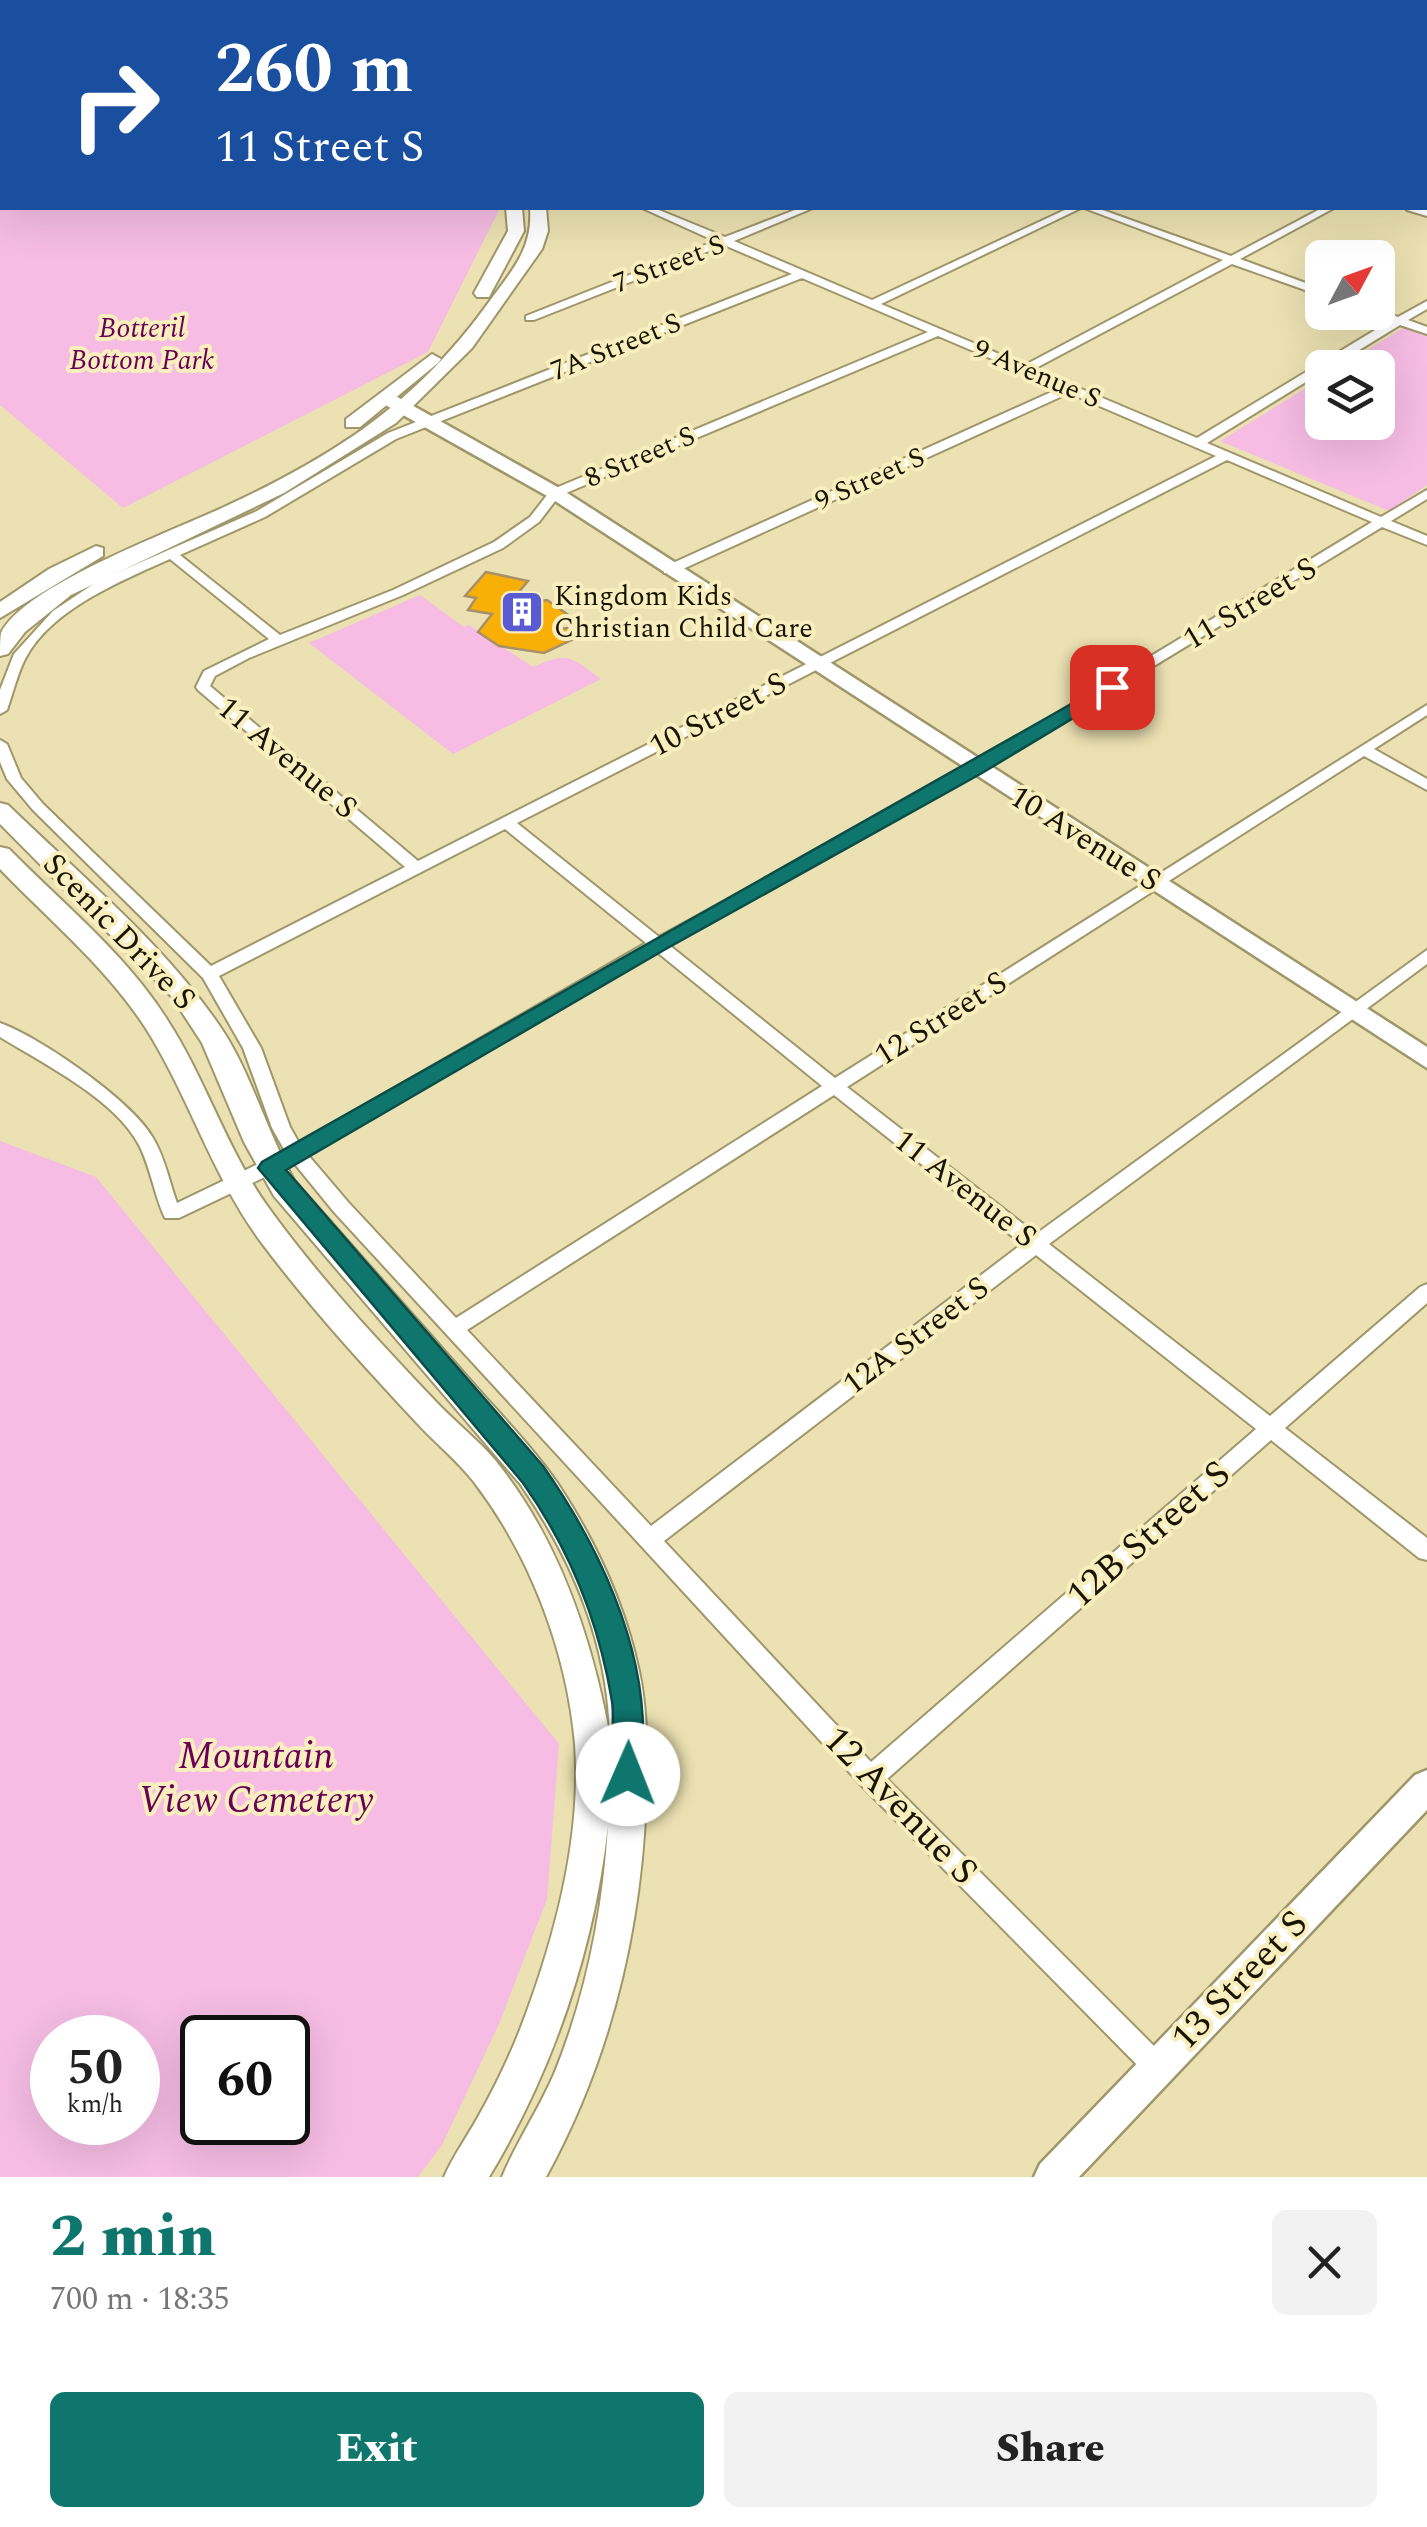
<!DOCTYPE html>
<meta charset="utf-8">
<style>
:root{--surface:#fff;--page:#f2f2f2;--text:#222;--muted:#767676;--accent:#0f766e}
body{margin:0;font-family:Spectral,serif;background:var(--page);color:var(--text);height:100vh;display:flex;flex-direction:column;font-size:38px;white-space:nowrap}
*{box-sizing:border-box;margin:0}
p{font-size:32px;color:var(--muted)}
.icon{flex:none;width:55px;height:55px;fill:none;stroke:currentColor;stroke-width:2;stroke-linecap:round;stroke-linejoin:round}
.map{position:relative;height:2177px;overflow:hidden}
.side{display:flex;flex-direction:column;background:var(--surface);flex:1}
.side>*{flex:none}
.top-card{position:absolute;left:0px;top:0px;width:1428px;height:210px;box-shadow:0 10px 40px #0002;background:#1a4fa0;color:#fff;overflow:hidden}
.needle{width:65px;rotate:49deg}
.controls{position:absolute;left:1305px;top:240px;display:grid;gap:20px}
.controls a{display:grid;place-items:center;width:90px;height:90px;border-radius:15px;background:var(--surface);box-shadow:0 10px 40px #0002;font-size:50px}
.speed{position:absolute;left:30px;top:2015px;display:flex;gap:20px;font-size:50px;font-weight:700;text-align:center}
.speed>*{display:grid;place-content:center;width:130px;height:130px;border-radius:50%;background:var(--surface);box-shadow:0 10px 40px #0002;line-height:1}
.speed small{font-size:25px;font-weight:400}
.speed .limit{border:5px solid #111;border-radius:15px;background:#fff;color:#111}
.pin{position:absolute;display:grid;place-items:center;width:85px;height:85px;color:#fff;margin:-42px;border-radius:20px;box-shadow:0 5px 15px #0006}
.me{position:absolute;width:110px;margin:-55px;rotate:1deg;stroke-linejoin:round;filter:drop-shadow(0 0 8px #0008)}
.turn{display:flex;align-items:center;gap:35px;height:210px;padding:0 50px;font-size:45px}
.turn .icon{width:130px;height:130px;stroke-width:2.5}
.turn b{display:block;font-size:70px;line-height:85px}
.round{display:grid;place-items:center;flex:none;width:105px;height:105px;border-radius:15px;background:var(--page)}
.summary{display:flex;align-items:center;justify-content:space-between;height:170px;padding:0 50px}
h1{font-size:60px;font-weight:800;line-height:75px;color:var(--accent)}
.button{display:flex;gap:20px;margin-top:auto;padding:20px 50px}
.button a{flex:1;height:115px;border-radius:15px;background:var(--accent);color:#fff;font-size:40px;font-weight:800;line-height:115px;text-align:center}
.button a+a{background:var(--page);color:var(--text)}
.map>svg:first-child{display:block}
.green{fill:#f6bce4;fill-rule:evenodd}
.building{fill:#f8af06;stroke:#a99068;stroke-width:2.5}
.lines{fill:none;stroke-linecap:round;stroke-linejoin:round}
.street-casing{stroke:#9f9669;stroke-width:4}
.secondary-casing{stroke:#9f9669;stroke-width:5}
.primary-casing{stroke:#9f9669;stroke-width:4}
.street{fill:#fff;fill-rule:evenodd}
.secondary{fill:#fff;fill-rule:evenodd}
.primary{fill:#fff;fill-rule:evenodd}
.route{fill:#0f766e;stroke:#0a4d48;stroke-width:2.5}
.labels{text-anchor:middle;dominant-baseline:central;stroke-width:8;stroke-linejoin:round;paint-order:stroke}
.far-street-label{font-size:28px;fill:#191504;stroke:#f8eebe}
.far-park-label{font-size:28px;font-style:italic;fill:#6a0057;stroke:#f8eebe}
.far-poi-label{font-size:28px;fill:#191504;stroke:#f8eebe;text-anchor:start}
.street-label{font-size:32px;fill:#191504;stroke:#f8eebe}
.near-street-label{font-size:38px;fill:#191504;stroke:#f8eebe}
.near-park-label{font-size:38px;font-style:italic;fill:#6a0057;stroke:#f8eebe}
</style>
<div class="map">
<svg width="1427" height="2177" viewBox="0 0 1427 2177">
<rect width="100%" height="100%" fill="#ebe1b2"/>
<path class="green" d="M0 0 201 2H2V208H500L428 352 123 508 0 405Z
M1405 327 1427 335V485L1389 511 1220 441 1322 378V422H1378V368L1339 367Z
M420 595 464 627 469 625 533 667C569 651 571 657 601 679L453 754 309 643Z
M0 1141 96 1177 559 1744 547 1899 499 2024 442 2145 418 2177H0ZM52 2038H138V2122H52ZM202 2038H288V2122H202Z"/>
<path class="building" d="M486 572 528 581 507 606 547 600 567 614 555 630 598 623 599 627 544 653 499 646 478 632 492 614 468 610 476 598 465 596Z"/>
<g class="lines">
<g class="street-casing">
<path id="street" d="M1427 34V40L1425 41V35Z
M1427 153V159L1425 160V154Z
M642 208H654L725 237 800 208H813L734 241 872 300 1069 208H1081L881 304 1025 365 1223 260 1084 208H1097L1231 256 1322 208H1334L1240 259 1322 289V296L1232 264 1034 369 1197 438 1390 321 1370 312H1378V309L1398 317 1427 301V309L1408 320 1427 327V334L1400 325 1330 368H1322V372L1207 443 1381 517 1427 490V499L1391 521 1427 536V545L1382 527 980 772 669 945 835 1078 1427 705V715L1374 749 1427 779V790L1364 756 847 1087 1036 1234 1427 950V964L1049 1244 1270 1416 1420 1287 1427 1284V1303L1285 1428 1427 1538V1560L1419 1558 1271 1440 887 1779 1166 2058 1170 2067 1166 2076 1157 2080 1148 2076 862 1786 334 1212 294 1163 179 1218H165C154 1195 151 1168 139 1145 115 1099 44 1064 0 1037V1023C40 1037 132 1101 153 1138 165 1158 169 1181 177 1203L285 1151 272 1128 243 1048 203 978 33 810 7 779 0 762V740L7 744 21 778 43 804 211 966 405 867 198 690 196 687 204 671 269 639 170 559C121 581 51 609 25 659 17 675 13 693 7 710L0 714V690L14 654 53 611 98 581 257 511 388 433 792 274 724 245 534 320H526V316L715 241ZM802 278 928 332 551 490 530 517 494 542 393 590 280 635 180 555 265 517 396 439ZM938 336 1060 388 664 567V573H674L1069 393 1216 456 418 861 210 686 215 676 249 658 403 595 503 548 539 522 559 496ZM1227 460 1372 522 970 766 659 937 517 823ZM505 829 646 943 299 1143 290 1127 261 1048 219 976ZM657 952 822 1086 456 1318 348 1202 308 1155ZM834 1095 1022 1244 651 1526 467 1330ZM1036 1255 1256 1429 871 1762 664 1541Z
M1406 208 1427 210V216L1407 210Z"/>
</g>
<g class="secondary-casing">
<path id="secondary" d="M1220 0H1240L1241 2H1222Z
M1425 55 1427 56V64L1425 63Z
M380 394H392L561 489 1427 1047V1068L549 497 380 402Z
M1427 1770V1810L1079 2177H1034L1040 2164 1415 1775Z"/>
</g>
<g class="primary-casing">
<path id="primary" d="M157 0H171L173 2H159Z
M506 208H522L524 231 489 297H477L474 293 508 231Z
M530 208H546L548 231 542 249 472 348 396 423 284 493 71 595 25 632 8 654 0 656C0 649 0 639 1 633 24 585 176 530 226 506 270 486 313 463 353 436 406 400 451 355 489 302 512 270 533 249 530 208Z
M432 354 441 359 438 363 360 427H346V419Z
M96 546 103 548V556L0 618V602L49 569Z
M0 803 8 805C81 876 170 949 225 1034 252 1077 268 1134 294 1180 351 1245 408 1310 465 1374 496 1410 531 1445 558 1484 595 1540 625 1605 639 1671 648 1713 647 1757 646 1799 641 1933 610 2060 546 2177H502C517 2141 539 2109 554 2074 586 1996 603 1910 608 1826 594 1950 553 2071 489 2177H444C453 2156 467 2137 478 2117 494 2089 509 2058 521 2027 554 1941 582 1837 575 1744 567 1652 530 1555 474 1482 457 1460 434 1442 416 1422 362 1364 308 1305 261 1242 212 1176 189 1096 145 1027 106 967 49 920 0 869V847L9 849C63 904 127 955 168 1021 206 1080 227 1150 268 1207 319 1278 381 1344 441 1407 459 1425 479 1441 495 1460 559 1539 592 1638 610 1737 608 1643 573 1561 521 1485L274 1196 244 1142 202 1043 172 997 0 824Z"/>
</g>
<use href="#street" class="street"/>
<use href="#secondary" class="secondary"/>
<use href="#primary" class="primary"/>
</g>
<path class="route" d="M1112 681 1121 687 1118 691 982 773 664 950 286 1170 543 1466C597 1543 645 1643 643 1739 643 1755 644 1770 638 1785L628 1789 617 1785C606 1760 616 1728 612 1701 599 1622 569 1548 523 1483L258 1168 262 1162Z"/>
<defs>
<g id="building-square" transform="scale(2.25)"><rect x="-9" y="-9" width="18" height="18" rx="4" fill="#5a5ad2" stroke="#f8eebe"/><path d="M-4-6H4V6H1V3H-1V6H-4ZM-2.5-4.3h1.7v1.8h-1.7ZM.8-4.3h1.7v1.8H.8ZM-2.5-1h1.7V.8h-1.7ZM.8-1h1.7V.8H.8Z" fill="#fff"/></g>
</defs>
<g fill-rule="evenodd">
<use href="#building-square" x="522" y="612"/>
</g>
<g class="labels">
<g class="far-street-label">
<text transform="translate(669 264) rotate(-21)">7 Street S</text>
<text transform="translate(616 347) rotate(-22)">7A Street S</text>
<text transform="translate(1037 374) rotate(23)">9 Avenue S</text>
<text transform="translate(640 457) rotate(-23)">8 Street S</text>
<text transform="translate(870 479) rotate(-24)">9 Street S</text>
</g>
<g class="far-park-label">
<text x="142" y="328">Botteril<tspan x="142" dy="32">Bottom Park</tspan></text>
</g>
<g class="far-poi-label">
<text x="554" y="596">Kingdom Kids<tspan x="554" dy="32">Christian Child Care</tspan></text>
</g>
<g class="street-label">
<text transform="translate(1250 604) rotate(-31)">11 Street S</text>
<text transform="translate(718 715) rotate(-27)">10 Street S</text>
<text transform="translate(287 758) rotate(40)">11 Avenue S</text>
<text transform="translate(1085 839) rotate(32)">10 Avenue S</text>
<text transform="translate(119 932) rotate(46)">Scenic Drive S</text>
<text transform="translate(941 1019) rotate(-32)">12 Street S</text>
<text transform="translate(965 1189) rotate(38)">11 Avenue S</text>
<text transform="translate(916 1336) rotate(-37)">12A Street S</text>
</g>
<g class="near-street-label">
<text transform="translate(1149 1535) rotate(-41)">12B Street S</text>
<text transform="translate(900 1806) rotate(46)">12 Avenue S</text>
<text transform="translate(1240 1981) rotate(-46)">13 Street S</text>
</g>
<g class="near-park-label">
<text x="256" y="1757">Mountain<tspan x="256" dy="44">View Cemetery</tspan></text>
</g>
</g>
</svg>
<div class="controls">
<a><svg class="needle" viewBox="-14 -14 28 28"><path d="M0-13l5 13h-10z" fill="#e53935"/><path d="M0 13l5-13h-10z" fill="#767676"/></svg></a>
<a><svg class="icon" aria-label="layers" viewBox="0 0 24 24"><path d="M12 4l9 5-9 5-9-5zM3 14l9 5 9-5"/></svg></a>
</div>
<div class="speed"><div>50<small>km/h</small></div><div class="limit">60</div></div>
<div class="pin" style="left:1112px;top:687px;background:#d93025"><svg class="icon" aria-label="arrive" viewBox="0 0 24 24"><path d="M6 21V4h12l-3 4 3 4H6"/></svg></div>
<svg class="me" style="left:628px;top:1774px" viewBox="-20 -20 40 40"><circle r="19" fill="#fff"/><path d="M0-13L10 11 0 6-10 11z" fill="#0f766e"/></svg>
<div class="top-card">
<div class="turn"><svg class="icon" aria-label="right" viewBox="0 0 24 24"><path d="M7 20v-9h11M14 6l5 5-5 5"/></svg><div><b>260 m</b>11 Street S</div></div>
</div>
</div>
<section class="side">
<div class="summary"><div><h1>2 min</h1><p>700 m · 18:35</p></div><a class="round"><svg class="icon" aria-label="close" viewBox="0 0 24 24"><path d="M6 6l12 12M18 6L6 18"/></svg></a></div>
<div class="button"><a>Exit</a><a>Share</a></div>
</section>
